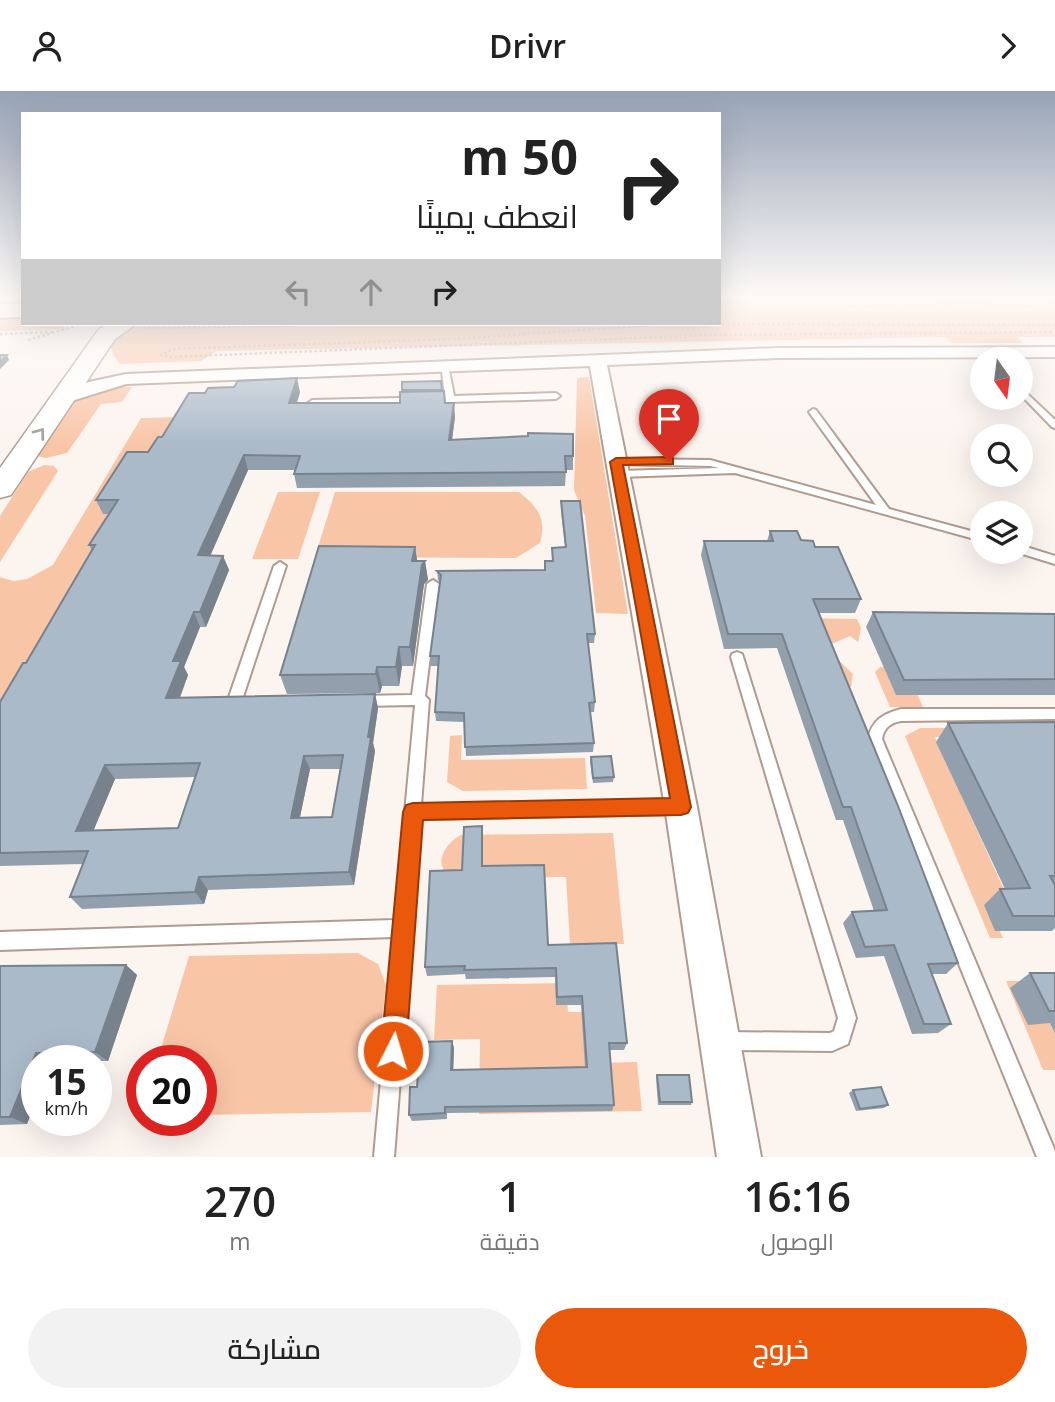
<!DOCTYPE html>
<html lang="ar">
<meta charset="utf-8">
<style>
:root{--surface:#fff;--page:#f2f2f2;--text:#222;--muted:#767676;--accent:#ea580c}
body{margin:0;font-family:"Open Sans",Cairo,sans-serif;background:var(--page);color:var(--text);direction:rtl;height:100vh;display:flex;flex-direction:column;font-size:26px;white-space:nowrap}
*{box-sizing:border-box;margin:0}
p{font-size:23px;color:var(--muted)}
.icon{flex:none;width:38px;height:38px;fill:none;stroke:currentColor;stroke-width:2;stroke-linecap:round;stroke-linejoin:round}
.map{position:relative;height:1066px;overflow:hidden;direction:ltr}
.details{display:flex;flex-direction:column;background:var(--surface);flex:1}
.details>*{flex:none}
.guide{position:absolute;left:21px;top:21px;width:700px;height:214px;border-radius:0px;box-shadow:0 7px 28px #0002;direction:rtl;background:#fff;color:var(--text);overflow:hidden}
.needle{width:46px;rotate:166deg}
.tools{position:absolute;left:970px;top:256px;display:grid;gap:14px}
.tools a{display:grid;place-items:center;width:63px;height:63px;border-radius:50%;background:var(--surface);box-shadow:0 7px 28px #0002;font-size:35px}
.speed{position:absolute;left:21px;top:954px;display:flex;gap:14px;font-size:35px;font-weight:700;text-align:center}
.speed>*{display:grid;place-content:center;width:91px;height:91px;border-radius:50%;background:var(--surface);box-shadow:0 7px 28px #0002;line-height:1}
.speed small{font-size:18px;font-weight:400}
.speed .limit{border:10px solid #d22;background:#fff;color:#111}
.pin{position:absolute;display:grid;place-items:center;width:60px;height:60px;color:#fff;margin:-72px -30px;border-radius:50% 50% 50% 0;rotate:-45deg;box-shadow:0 0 7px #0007}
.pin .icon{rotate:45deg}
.me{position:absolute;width:77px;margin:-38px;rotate:5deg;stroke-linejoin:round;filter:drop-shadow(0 0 5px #0008)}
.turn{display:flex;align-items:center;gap:24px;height:147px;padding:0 28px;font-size:32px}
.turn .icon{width:91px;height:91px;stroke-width:2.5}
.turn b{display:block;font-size:49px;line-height:60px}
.lanes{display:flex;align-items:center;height:66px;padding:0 28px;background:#0003;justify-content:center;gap:35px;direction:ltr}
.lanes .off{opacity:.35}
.eta{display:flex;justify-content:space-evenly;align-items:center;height:119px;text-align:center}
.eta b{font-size:42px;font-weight:600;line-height:49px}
.primary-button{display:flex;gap:14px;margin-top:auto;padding:14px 28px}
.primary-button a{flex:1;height:80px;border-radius:42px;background:var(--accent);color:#fff;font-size:28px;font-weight:600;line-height:80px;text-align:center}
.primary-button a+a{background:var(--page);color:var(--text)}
header{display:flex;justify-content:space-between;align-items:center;height:91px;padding:0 28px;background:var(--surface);font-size:32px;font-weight:600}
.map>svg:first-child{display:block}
.green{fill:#f9c5a7}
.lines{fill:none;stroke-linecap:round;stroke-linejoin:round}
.lane-casing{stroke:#af9b90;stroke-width:4}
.street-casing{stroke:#af9b90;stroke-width:4}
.secondary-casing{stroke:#af9b90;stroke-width:3}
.primary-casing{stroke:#af9b90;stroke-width:4}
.path{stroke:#bdb5b0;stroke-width:2.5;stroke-dasharray:2.5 2.5;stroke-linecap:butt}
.lane{fill:#fff;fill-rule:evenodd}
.street{fill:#fff;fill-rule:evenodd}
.secondary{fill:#fff;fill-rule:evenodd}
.primary{fill:#fff;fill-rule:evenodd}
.wall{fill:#92a0ad;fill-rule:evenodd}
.shaded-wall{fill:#77828d}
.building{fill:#aabac9;stroke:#77828d;stroke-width:2;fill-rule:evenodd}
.oneway{stroke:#a19d9c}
.route{fill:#ea580c;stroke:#983908;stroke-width:2}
</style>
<header><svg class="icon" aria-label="forward" viewBox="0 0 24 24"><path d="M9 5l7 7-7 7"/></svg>Drivr<svg class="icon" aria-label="person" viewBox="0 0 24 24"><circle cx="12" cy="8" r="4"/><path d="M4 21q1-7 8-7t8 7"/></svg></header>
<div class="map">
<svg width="1055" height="1066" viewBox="0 0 1055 1066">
<rect width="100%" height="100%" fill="#fcf4ef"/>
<path class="green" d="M719 207H1055V246H1018L1022 252H951L945 246 217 260 201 270 120 273 113 264 111 255 125 237 137 233H719Z
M23 228V233H61L66 238 0 240V229Z
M589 286 628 523 596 522 585 425 574 399 577 287Z
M117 295 132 296 122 311 101 313 67 362 46 367 37 365 70 317 67 316 73 308Z
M179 326 0 622V486L13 490 27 488 53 474 141 327Z
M44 374 54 375 58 380 0 471V425L28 381Z
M278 401H320L298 468H252Z
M335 401H519C538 416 547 428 540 452L516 467 315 466Z
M803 527 857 528 861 537 858 551 850 545 825 556 853 583 851 596 820 597Z
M880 576H905L923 616H890L875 581Z
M920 637H995L1000 646H935L1010 812 988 813 1003 847H990L905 645Z
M462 644 461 669 585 667 587 698 463 700 447 691 450 645Z
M613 742 624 853H570L566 786 456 787C430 778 443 753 461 744Z
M358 862 378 873 386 894 371 1021 201 1024V970L171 969 172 964H159L189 865Z
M1006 890H1034L1055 938V979H1043Z
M566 892 568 921H593L597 972 637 971 642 1020 479 1023 480 948 434 949 437 894Z"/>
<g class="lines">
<g class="lane-casing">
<path id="lane" d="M441 272 448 274 454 305 556 302 560 305 556 308 312 315 308 312 312 309 445 306Z
M1020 296 1055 329V337L1052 336 1020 303Z
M813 318 816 319 889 418 982 443V450L735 382 619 386 614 383 619 380 719 377 710 375 613 373 611 371 616 368 710 369 876 414 809 321Z
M1020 454 1055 465V473L1016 461 1020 460Z
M280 471 286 475 241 612 239 616 234 617 229 616 227 612 274 475Z
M433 489 439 493 425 605 429 609 421 714 681 709 686 711 689 716 686 721 681 723 420 728 394 1066H374L394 846 0 859V841L395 829 415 614 359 615 354 614 352 610 354 606 359 605 412 604 427 493Z
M737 561 742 563 743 566 856 927 848 953 832 960 724 959 717 957 715 950 717 943 724 941 830 942 834 940 838 927 731 566 732 563Z
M901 618H1055V628L901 630C890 632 884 637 882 648L1055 1060V1066H1037L868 648C872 629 883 623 901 618Z"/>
</g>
<g class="street-casing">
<path id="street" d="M1055 256V266L778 267 607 274 697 716 761 1066H717L665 716 590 275 126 293 65 312 56 306 58 302 89 291 126 283 778 257Z"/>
</g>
<g class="secondary-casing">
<path id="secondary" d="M109 233H136L115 248 11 404 0 407V377L99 238Z"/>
</g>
<g class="primary-casing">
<path id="primary" d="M23 212V226L0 227V213Z"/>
</g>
<path class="path" d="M719 216 745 218 976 213 1055 217
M1055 234 667 233 456 248 173 258 161 264 169 266 709 244 1055 241
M143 237 380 233
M0 243 54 241
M28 249 79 234"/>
<use href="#lane" class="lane"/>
<use href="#street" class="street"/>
<use href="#secondary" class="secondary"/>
<use href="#primary" class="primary"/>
</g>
<path class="wall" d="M441 290 442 300 445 312 455 326 452 349 573 365V379H566L565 395 297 397 294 383 295 379H248L210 465H223L229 479 206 536H200L184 576 188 584 180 607 375 603 378 617 373 652 375 660 354 794 208 799 204 813 82 818 70 806 83 773 0 775V611L26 572 92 459 89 454 109 423H103L96 409 148 361 162 346 300 301 297 312H400L402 301V291ZM310 678H340L332 726H300ZM195 686 178 737 93 739 115 688Z
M561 410 595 543 594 552H588L595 611 594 621H590L594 652 593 661 466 665 464 631 436 630 435 621 439 575H431L430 565 440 491 438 489 437 480 545 479V470H552V457L565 456 561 420Z
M770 440 801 449 815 456 861 508 855 522H819L958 872 946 883H932L951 933 938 942 912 943 884 865 856 867 843 832 852 821 874 820 843 729H836L777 557 724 558 701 464 704 450H767Z
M415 456 417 470H425L428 489 424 493 413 575H402L399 595H382L380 602 287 603 280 584Z
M873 521 1055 523V604H896L866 536Z
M1055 631V837L1052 840H995L984 814 1000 798H1005L936 651 948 632Z
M591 666 614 686 613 691 593 692 590 671Z
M483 746V775L627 952 624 959H610L614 1014 612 1020 447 1022V1028L412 1030 409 1024 417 996 452 950 454 957 453 979 585 976 581 914H556L555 886 466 888 465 883 427 885 425 876 462 779Z
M126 874 137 884 108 970H37V1007L27 1033 0 1034V875Z
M1030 882H1055V942L1050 932 1028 934 1010 897Z
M657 984 692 1011 691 1014H658L656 987Z
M853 999 888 1014 884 1017 856 1020 849 1002Z"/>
<path class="shaded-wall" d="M7 264 9 269 0 278V271Z
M297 287 300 301 292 325 289 312Z
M454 312 455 326 450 363 449 349Z
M244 364 248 379 204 479 198 464Z
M415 456 418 475 412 470Z
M223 465 229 479 206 536 200 521Z
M425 470 428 489 424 493 413 575 410 556 422 474Z
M194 521 200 536 184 576 188 584 174 621 166 607 173 570Z
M399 556 402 575 399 595 396 576Z
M377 576 382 595 380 602 376 583Z
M375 603 378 617 373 652 375 660 354 794 349 781Z
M304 665 310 678 297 740 291 727Z
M105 674 115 688 88 753 76 740Z
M482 735 483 746V785L482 775Z
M199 786 208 799 204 813 195 801Z
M126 874 137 884 108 970 95 961Z
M452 950 454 957 453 986 451 979Z
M36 962 48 970H37V1007L27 1033 10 1026Z"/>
<path class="building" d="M0 264H7L0 271Z
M297 287 289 312H400V301L444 300 445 312H454L449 349 528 345V342L573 343V365H565L566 381 294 383 300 365 244 364 198 464 223 465 200 521H194L173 570H181L166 607 375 603 368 646H371L349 781 199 786 195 801 70 806 88 760 0 762V611L23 572H26L95 454H89L118 409H96L127 361H148L158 346H162L189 302H205L208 297 234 296 238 290ZM343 664 332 726 291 727 304 665ZM200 672 178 737 76 740 105 674Z
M441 290 442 299H402V291Z
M561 410H580L595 543H587L595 611 589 612 594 652 465 656 464 622 435 621 439 565H430L441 484 437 480 545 479V470H553L552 457 566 456Z
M770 440H797L801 449 813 450 815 456H838L861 508H813L898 715 958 872 928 873 951 933H924L894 854 865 856 852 821 887 819 851 716H843L782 543H728L704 450H773Z
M319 455 415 456 412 470H425L422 474 410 556H399L396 576H377L376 583 280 584Z
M873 521 1055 523V588L904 589Z
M1055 631V785H1050L1055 794V825H1013L1000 798 1030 797 948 632Z
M611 665 614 686 593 687 591 666Z
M482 735V775L544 774 548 854 616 852 627 952H609L614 1014 445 1016V1022L409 1024 410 996H417L420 951 452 950 451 979 587 976 582 905 557 906 556 877 464 879 465 875 425 876 430 780 462 779 464 736Z
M126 874 95 961 36 962 10 1026H0V875Z
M1030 882H1055V920H1049Z
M657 984H689L692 1011H660Z
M881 996 888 1014 860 1018 853 999Z"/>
<defs><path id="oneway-chevron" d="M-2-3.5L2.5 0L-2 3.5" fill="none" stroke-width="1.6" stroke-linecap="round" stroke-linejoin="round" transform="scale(1.75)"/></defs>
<use class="oneway" href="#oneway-chevron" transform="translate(40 342) rotate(-53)"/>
<linearGradient id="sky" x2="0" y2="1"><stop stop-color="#97a3b5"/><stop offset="0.58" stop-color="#fefaf8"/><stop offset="1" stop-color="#fefaf8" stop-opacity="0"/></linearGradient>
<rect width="1055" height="356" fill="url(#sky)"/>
<path class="route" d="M669 366 673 367V373L623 374 691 716 688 722 681 724 423 729 406 960 402 969 393 973 384 969 381 960 403 721 406 714 413 712 670 707 610 371 616 367Z"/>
</svg>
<div class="tools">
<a><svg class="needle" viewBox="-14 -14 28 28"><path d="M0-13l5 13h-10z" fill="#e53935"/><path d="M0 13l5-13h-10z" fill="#767676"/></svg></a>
<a><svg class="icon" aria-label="search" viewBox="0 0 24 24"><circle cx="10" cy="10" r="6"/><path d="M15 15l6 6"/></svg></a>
<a><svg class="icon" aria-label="layers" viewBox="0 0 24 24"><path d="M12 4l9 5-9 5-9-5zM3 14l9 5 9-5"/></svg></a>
</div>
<div class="speed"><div>15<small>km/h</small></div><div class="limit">20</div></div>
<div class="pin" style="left:669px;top:370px;background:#d93025"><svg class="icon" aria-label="arrive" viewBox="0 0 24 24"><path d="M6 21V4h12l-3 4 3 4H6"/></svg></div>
<svg class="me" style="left:393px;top:960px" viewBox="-20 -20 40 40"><circle r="17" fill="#ea580c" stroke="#fff" stroke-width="3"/><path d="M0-11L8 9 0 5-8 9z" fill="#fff"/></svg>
<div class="guide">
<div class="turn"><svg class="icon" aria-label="right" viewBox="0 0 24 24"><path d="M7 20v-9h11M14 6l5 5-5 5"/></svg><div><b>50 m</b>انعطف يمينًا</div></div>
<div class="lanes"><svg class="icon off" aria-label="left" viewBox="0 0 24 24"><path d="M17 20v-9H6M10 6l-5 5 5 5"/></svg><svg class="icon off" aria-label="ahead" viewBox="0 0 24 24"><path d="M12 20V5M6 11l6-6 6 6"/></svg><svg class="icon" aria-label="right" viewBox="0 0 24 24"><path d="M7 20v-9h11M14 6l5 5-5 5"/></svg></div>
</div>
</div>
<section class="details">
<div class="eta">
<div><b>16:16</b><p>الوصول</p></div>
<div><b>1</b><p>دقيقة</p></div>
<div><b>270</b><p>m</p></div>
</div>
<div class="primary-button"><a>خروج</a><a>مشاركة</a></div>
</section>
